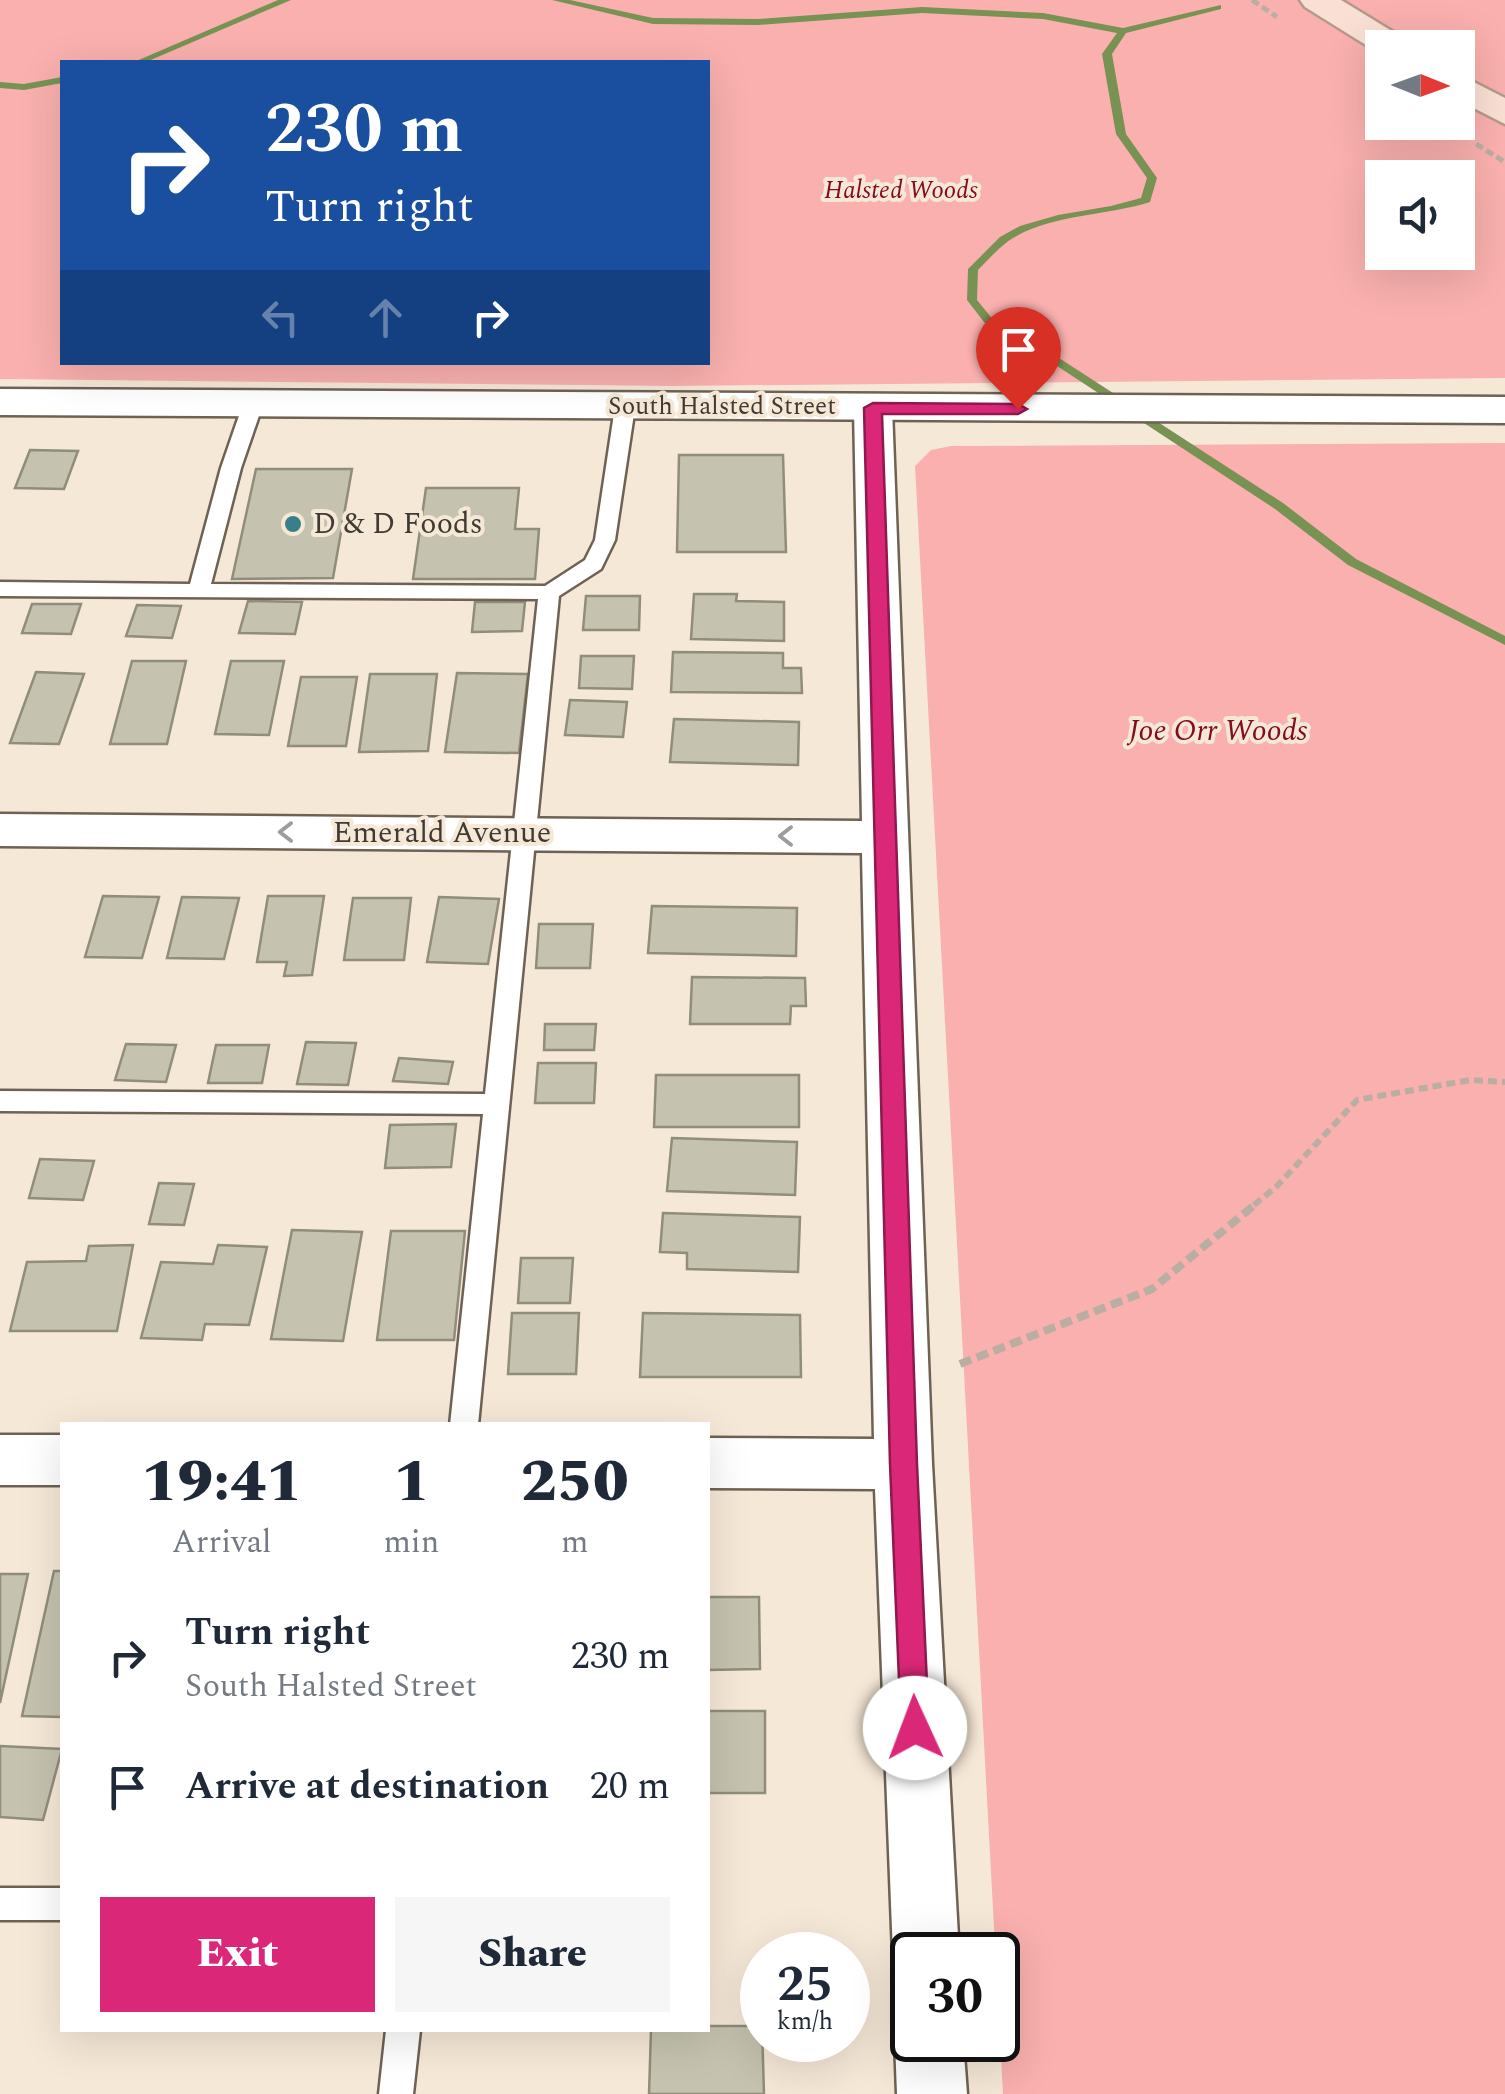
<!DOCTYPE html>
<style>
:root{--surface:#fff;--page:#f6f6f7;--text:#1f2937;--muted:#747a83;--accent:#db2777}
body{margin:0;font-family:Spectral,serif;background:var(--page);color:var(--text);height:100vh;display:flex;flex-direction:column;font-size:38px;white-space:nowrap}
*{box-sizing:border-box;margin:0}
p{font-size:32px;color:var(--muted)}
.icon{flex:none;width:55px;height:55px;fill:none;stroke:currentColor;stroke-width:2;stroke-linecap:round;stroke-linejoin:round}
.map{position:relative;flex:1;overflow:hidden}
.drawer{position:absolute;left:60px;top:1422px;width:650px;height:610px;display:flex;flex-direction:column;background:var(--surface);border-radius:0px;box-shadow:0 10px 40px #0002}
.drawer>*{flex:none}
.guide{position:absolute;left:60px;top:60px;width:650px;height:305px;border-radius:0px;box-shadow:0 10px 40px #0002;background:#1a4fa0;color:#fff;overflow:hidden}
.needle{width:65px;rotate:91deg}
.buttons{position:absolute;left:1365px;top:30px;display:grid;gap:20px}
.buttons a{display:grid;place-items:center;width:110px;height:110px;border-radius:0px;background:var(--surface);box-shadow:0 10px 40px #0002;font-size:50px}
.speed{position:absolute;left:740px;top:1932px;display:flex;gap:20px;font-size:50px;font-weight:700;text-align:center}
.speed>*{display:grid;place-content:center;width:130px;height:130px;border-radius:50%;background:var(--surface);box-shadow:0 10px 40px #0002;line-height:1}
.speed small{font-size:25px;font-weight:400}
.speed .limit{border:5px solid #111;border-radius:15px;background:#fff;color:#111}
.pin{position:absolute;display:grid;place-items:center;width:85px;height:85px;color:#fff;margin:-102px -42px;border-radius:50% 50% 50% 0;rotate:-45deg;box-shadow:0 0 10px #0007}
.pin .icon{rotate:45deg}
.me{position:absolute;width:110px;margin:-55px;rotate:358deg;stroke-linejoin:round;filter:drop-shadow(0 0 8px #0008)}
.turn{display:flex;align-items:center;gap:35px;height:210px;padding:0 40px;font-size:45px}
.turn .icon{width:130px;height:130px;stroke-width:2.5}
.turn b{display:block;font-size:70px;line-height:85px}
.lanes{display:flex;align-items:center;height:95px;padding:0 40px;background:#0003;justify-content:center;gap:50px;direction:ltr}
.lanes .off{opacity:.35}
.eta{display:flex;justify-content:space-evenly;align-items:center;height:170px;text-align:center}
.eta b{font-size:60px;font-weight:800;line-height:70px}
.primary-button{display:flex;gap:20px;margin-top:auto;padding:20px 40px}
.primary-button a{flex:1;height:115px;border-radius:0px;background:var(--accent);color:#fff;font-size:40px;font-weight:800;line-height:115px;text-align:center}
.primary-button a+a{background:var(--page);color:var(--text)}
ul{padding:0;list-style:none}
li{display:flex;align-items:center;gap:30px;height:130px;padding:0 40px}
li div{flex:1}
li b{display:block;font-size:38px}
li em{font-style:normal}
.map>svg:first-child{display:block}
.green{fill:#f9b0ae;fill-rule:evenodd}
.lines{fill:none;stroke-linecap:round;stroke-linejoin:round}
.stream{fill:#789253;fill-rule:evenodd}
.building{fill:#c5c3af;stroke:#908d7b;stroke-width:2.5}
.service-casing{stroke:#6d6253;stroke-width:5}
.minor-casing{stroke:#6d6253;stroke-width:5}
.tertiary-casing{stroke:#6d6253;stroke-width:5}
.primary-casing{stroke:#b79989;stroke-width:5}
.path-far2{stroke:#b9aea1;stroke-width:5;stroke-dasharray:8 4;stroke-linecap:butt}
.path-far1{stroke:#b9aea1;stroke-width:6;stroke-dasharray:9 5;stroke-linecap:butt}
.path{stroke:#b9aea1;stroke-width:8;stroke-dasharray:12 6;stroke-linecap:butt}
.service{fill:#fff;fill-rule:evenodd}
.minor{fill:#fff;fill-rule:evenodd}
.tertiary{fill:#fff;fill-rule:evenodd}
.primary{fill:#fae0d4;fill-rule:evenodd}
.oneway{stroke:#9f9c99}
.route{fill:#db2777;stroke:#8e194d;stroke-width:2.5}
.poi-dot{fill:#397f8a;stroke:#f6e8d7;stroke-width:4}
.labels{text-anchor:middle;dominant-baseline:central;stroke-width:8;stroke-linejoin:round;paint-order:stroke}
.far-park-label{font-size:25px;font-style:italic;fill:#850b20;stroke:#f6e8d7}
.far-street-label{font-size:25px;fill:#3f3a33;stroke:#f6e8d7}
.poi-label{font-size:30px;fill:#3f3a33;stroke:#f6e8d7;text-anchor:start}
.park-label{font-size:30px;font-style:italic;fill:#850b20;stroke:#f6e8d7}
.street-label{font-size:30px;fill:#3f3a33;stroke:#f6e8d7}
</style>
<div class="map">
<svg width="1505" height="2094" viewBox="0 0 1505 2094">
<rect width="100%" height="100%" fill="#f6e8d7"/>
<path class="green" d="M0 0H1505V378L672 386 0 379ZM1382 48H1458V122H1382ZM62 62H708V362H62ZM1382 178H1458V252H1382Z
M1505 443V2094H1003L915 466 931 450 951 446Z"/>
<g class="lines">
<path class="stream" d="M278 0H291L146 62H134Z
M552 0H570L653 18 758 19 922 7 1043 13 1123 28 1221 5V9L1126 33 1112 54 1126 134 1157 178 1150 202C1106 216 1053 214 1013 238 1000 246 989 259 978 270L977 300 999 327 1059 358 1283 503 1356 559 1505 636V645L1348 565 1275 509 1051 362 991 331 967 300 968 269 1000 237 1020 226 1058 215 1111 206 1141 198 1147 178 1116 134 1102 54 1117 33 1043 19 922 13 758 25 653 24Z
M62 77V83L24 90 0 88V82L24 84Z"/>
</g>
<path class="building" d="M30 450 78 451 64 489 15 488Z
M679 455H783L786 552H677Z
M256 469H352L333 578 232 579Z
M426 488H519L515 529H539L535 579H413Z
M694 594H737L736 601 784 602V641L691 639Z
M586 596H640L639 630H583Z
M248 601 302 602 295 634 239 633Z
M475 602H525L522 631 472 632Z
M32 604H81L71 634 22 633Z
M137 605 181 606 172 638 126 636Z
M673 652 783 653V668H801L802 693 671 692Z
M581 656H634L632 689 579 688Z
M132 661H186L167 744H110Z
M231 661H284L269 735 215 734Z
M36 672 84 674 59 744 10 743Z
M457 673 528 674 519 753 445 752Z
M370 674H437L428 751 359 752Z
M301 677H357L346 746H288Z
M570 700 627 702 623 737 565 735Z
M674 719 799 722 798 765 670 762Z
M103 896 159 897 142 958 85 957Z
M268 896H324L312 975 284 976 287 962H257Z
M182 897 239 898 224 959 167 958Z
M439 897 499 899 488 964 427 962Z
M353 898H411L404 960H344Z
M652 906 797 908 796 956 648 953Z
M539 924H593L590 968H536Z
M692 977 805 978 806 1006H791L790 1024H690Z
M545 1024H596L594 1050H544Z
M306 1042 356 1043 348 1085 297 1084Z
M126 1044 176 1045 166 1082 115 1080Z
M216 1045H269L262 1083H208Z
M399 1058 453 1062 448 1084 393 1081Z
M538 1063H596L594 1103H535Z
M656 1075H799V1127H654Z
M456 1124 451 1167 385 1168 390 1125Z
M672 1138 797 1142 795 1195 667 1191Z
M40 1159 94 1161 83 1200 29 1198Z
M159 1183 194 1184 184 1225 149 1224Z
M663 1213 800 1217 798 1272 687 1269V1253L660 1252Z
M292 1230 362 1232 343 1341 271 1339Z
M391 1231H465L454 1340H377Z
M133 1245 117 1331H10L27 1262 86 1261 89 1246Z
M218 1245 267 1247 249 1325 205 1324 202 1340 141 1338 161 1262 213 1264Z
M521 1258H573L570 1303H518Z
M512 1313H579L576 1374H508Z
M643 1313 800 1315 801 1377H640Z
M54 1571H62V1717L22 1716Z
M0 1574H28L0 1703Z
M708 1597H759L760 1669 708 1670Z
M708 1711H765V1793H708Z
M0 1746 62 1749 43 1820 0 1817Z
M708 2026H762L764 2094H649L651 2030H708Z"/>
<g class="lines">
<g class="service-casing">
<path id="service" d="M253 398 263 404 241 468 211 584 545 586 585 560 595 540 615 407 625 401 635 407 615 540 601 569 559 596 478 1425H450L483 1114 0 1111V1091L485 1094 538 599 0 596V582L190 584 221 468 243 404Z
M0 1888H62V1920H0Z
M386 2030H420L413 2094H379Z"/>
</g>
<g class="minor-casing">
<path id="minor" d="M873 396 887 400 892 408 932 1464 959 1955H912V1983L902 1979 893 1955 875 1489 708 1488V1438L874 1439 862 853 0 846V814L862 821 854 408 859 400Z
M0 1435H62V1485H0Z
M912 2013V2040H963L967 2094H897L895 2040 905 2016Z"/>
</g>
<g class="tertiary-casing">
<path id="tertiary" d="M0 389 1505 397V423L0 415Z"/>
</g>
<g class="primary-casing">
<path id="primary" d="M1300 0H1341L1408 41 1413 48H1382V55L1305 7Z
M1458 74 1505 98V124L1458 100Z"/>
</g>
<path class="path-far2" d="M1252 0 1277 17
M1476 144 1505 162"/>
<path class="path-far1" d="M1254 1205 1276 1187 1357 1100 1470 1080 1505 1082"/>
<path class="path" d="M960 1364 1152 1289 1257 1203"/>
<use href="#service" class="service"/>
<use href="#minor" class="minor"/>
<use href="#tertiary" class="tertiary"/>
<use href="#primary" class="primary"/>
</g>
<defs><path id="oneway-chevron" d="M-2-3.5L2.5 0L-2 3.5" fill="none" stroke-width="1.6" stroke-linecap="round" stroke-linejoin="round" transform="scale(2.5)"/></defs>
<g class="oneway">
<use href="#oneway-chevron" transform="translate(286 832) rotate(-180)"/>
<use href="#oneway-chevron" transform="translate(786 836) rotate(-180)"/>
</g>
<path class="route" d="M873 403 1018 404 1027 409 1018 414H882L917 1464 929 1728 925 1738 915 1742 905 1738 901 1728 890 1464 864 408Z"/>
<circle class="poi-dot" cx="293" cy="524" r="10"/>
<g class="labels">
<g class="far-park-label">
<text x="901" y="191">Halsted Woods</text>
</g>
<g class="far-street-label">
<text x="722" y="407">South Halsted Street</text>
</g>
<g class="poi-label">
<text x="313" y="524">D &amp; D Foods</text>
</g>
<g class="park-label">
<text x="1218" y="731">Joe Orr Woods</text>
</g>
<g class="street-label">
<text x="442" y="833">Emerald Avenue</text>
</g>
</g>
</svg>
<div class="buttons">
<a><svg class="needle" viewBox="-14 -14 28 28"><path d="M0-13l5 13h-10z" fill="#e53935"/><path d="M0 13l5-13h-10z" fill="#747a83"/></svg></a>
<a><svg class="icon" aria-label="sound" viewBox="0 0 24 24"><path d="M4 9h4l5-4v14l-5-4H4zM17 9q2 3 0 6"/></svg></a>
</div>
<div class="speed"><div>25<small>km/h</small></div><div class="limit">30</div></div>
<div class="pin" style="left:1018px;top:409px;background:#d93025"><svg class="icon" aria-label="arrive" viewBox="0 0 24 24"><path d="M6 21V4h12l-3 4 3 4H6"/></svg></div>
<svg class="me" style="left:915px;top:1728px" viewBox="-20 -20 40 40"><circle r="19" fill="#fff"/><path d="M0-13L10 11 0 6-10 11z" fill="#db2777"/></svg>
<div class="guide">
<div class="turn"><svg class="icon" aria-label="right" viewBox="0 0 24 24"><path d="M7 20v-9h11M14 6l5 5-5 5"/></svg><div><b>230 m</b>Turn right</div></div>
<div class="lanes"><svg class="icon off" aria-label="left" viewBox="0 0 24 24"><path d="M17 20v-9H6M10 6l-5 5 5 5"/></svg><svg class="icon off" aria-label="ahead" viewBox="0 0 24 24"><path d="M12 20V5M6 11l6-6 6 6"/></svg><svg class="icon" aria-label="right" viewBox="0 0 24 24"><path d="M7 20v-9h11M14 6l5 5-5 5"/></svg></div>
</div>
<section class="drawer">
<div class="eta">
<div><b>19:41</b><p>Arrival</p></div>
<div><b>1</b><p>min</p></div>
<div><b>250</b><p>m</p></div>
</div>
<ul>
<li><svg class="icon" aria-label="right" viewBox="0 0 24 24"><path d="M7 20v-9h11M14 6l5 5-5 5"/></svg><div><b>Turn right</b><p>South Halsted Street</p></div><em>230 m</em></li>
<li><svg class="icon" aria-label="arrive" viewBox="0 0 24 24"><path d="M6 21V4h12l-3 4 3 4H6"/></svg><div><b>Arrive at destination</b></div><em>20 m</em></li>
</ul>
<div class="primary-button"><a>Exit</a><a>Share</a></div>
</section>
</div>
